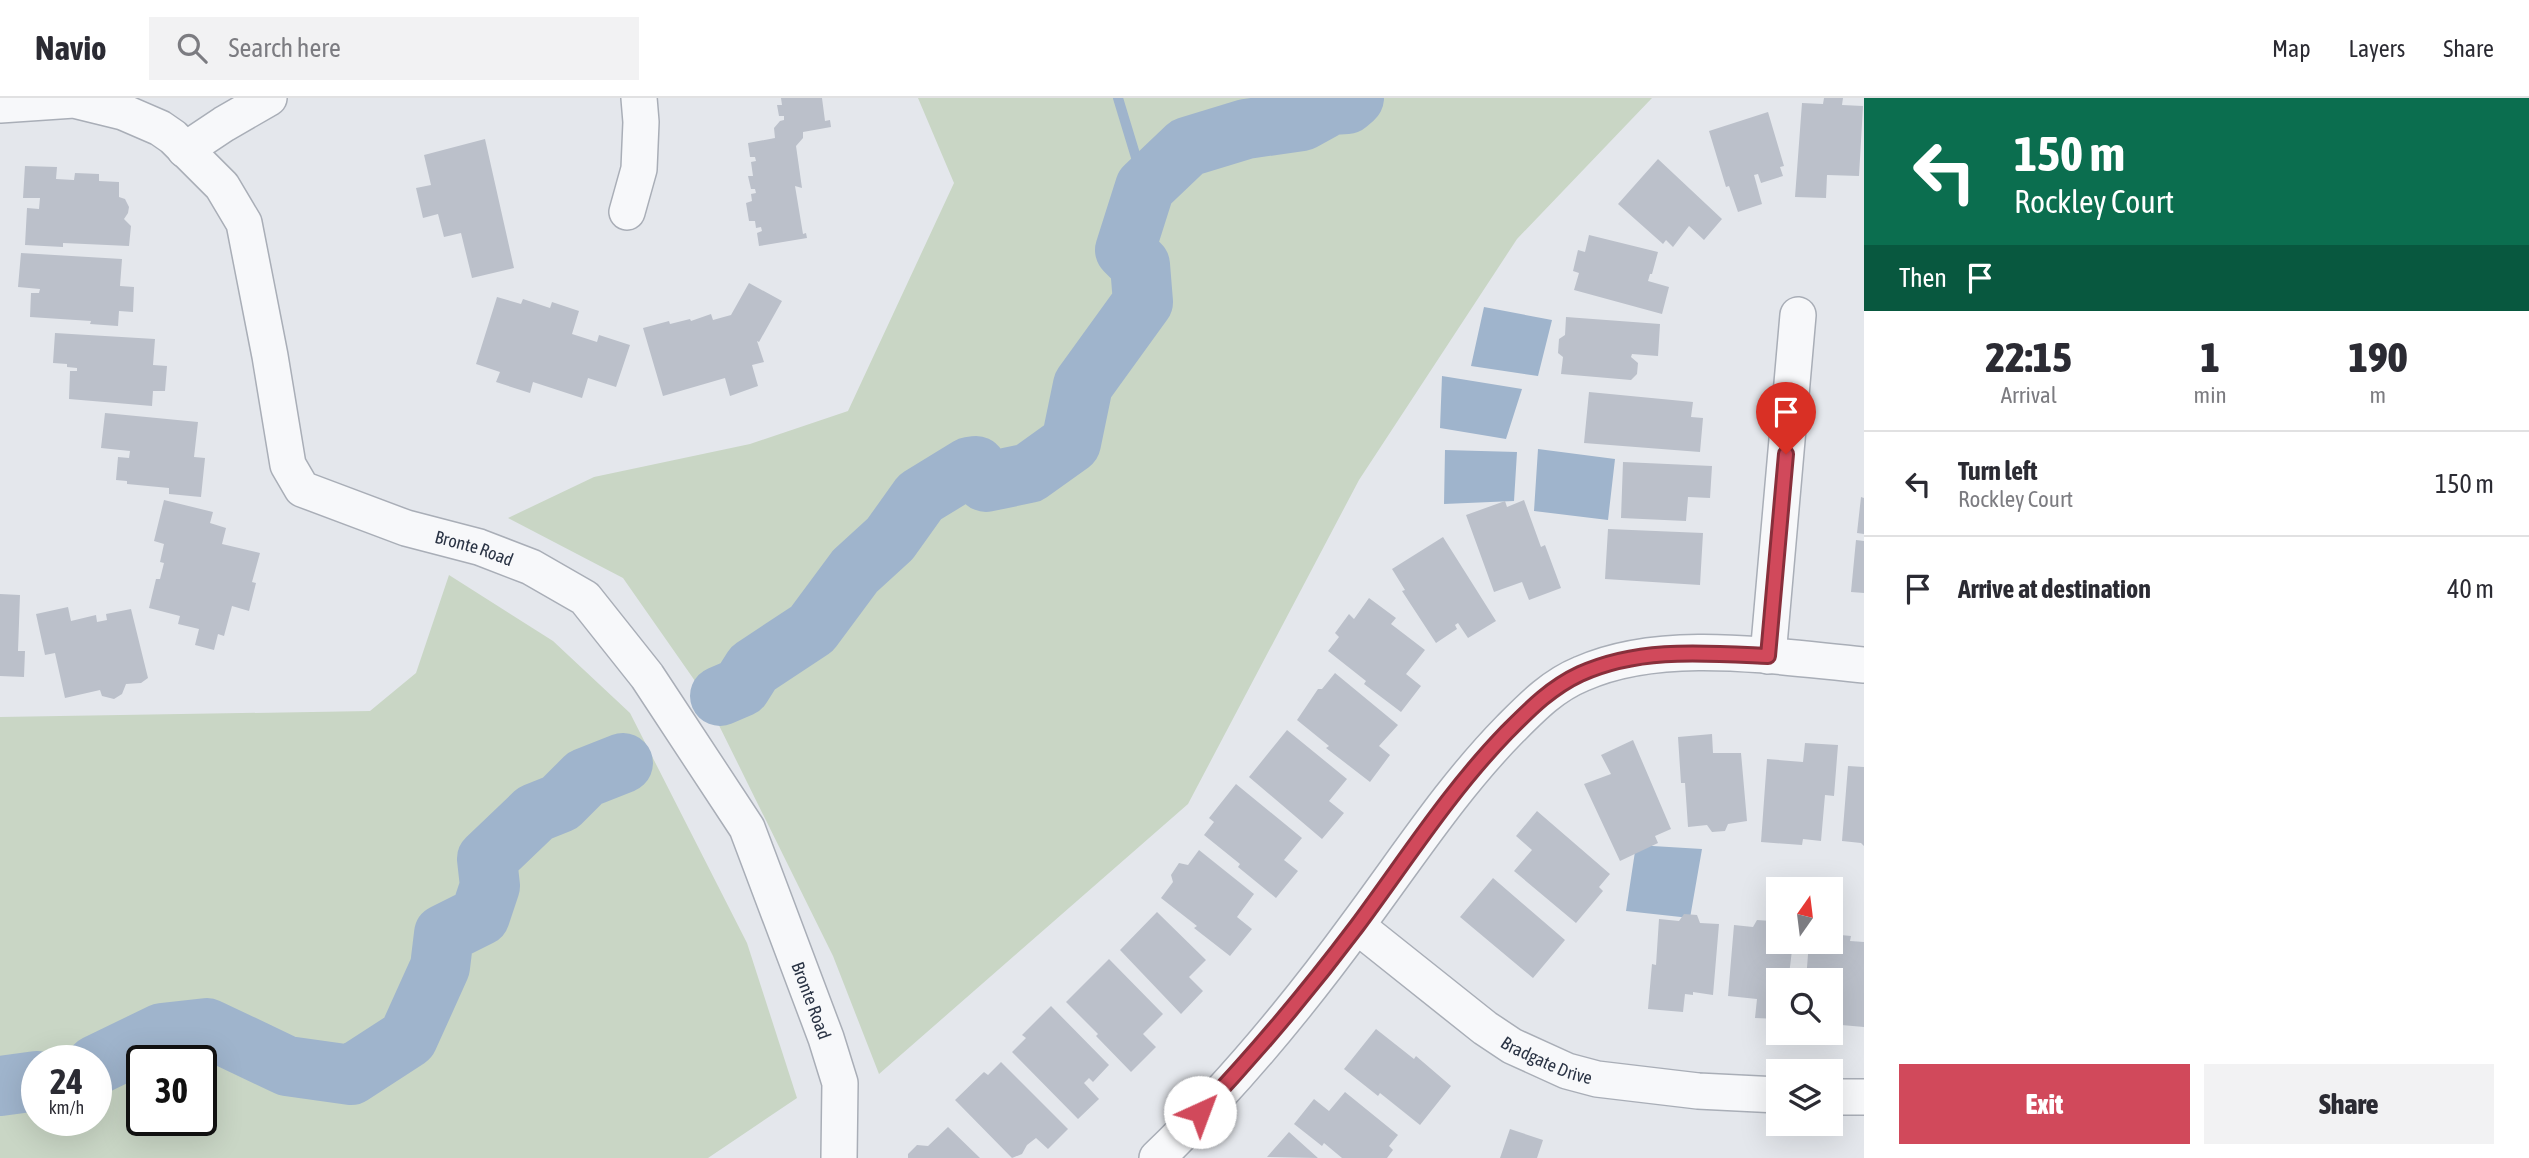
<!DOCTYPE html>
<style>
:root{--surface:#fff;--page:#f2f2f3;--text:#2b2b33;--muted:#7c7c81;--line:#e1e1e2;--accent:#d1495b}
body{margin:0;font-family:"Asap Condensed",sans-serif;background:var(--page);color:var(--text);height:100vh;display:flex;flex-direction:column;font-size:26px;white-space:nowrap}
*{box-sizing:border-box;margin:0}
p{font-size:23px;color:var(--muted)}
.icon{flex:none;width:38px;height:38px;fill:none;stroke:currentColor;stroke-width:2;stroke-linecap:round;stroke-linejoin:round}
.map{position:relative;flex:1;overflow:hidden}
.details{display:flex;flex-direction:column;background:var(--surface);width:665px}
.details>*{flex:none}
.guide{background:#0b6e4f;color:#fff;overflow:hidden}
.needle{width:46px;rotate:14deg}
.controls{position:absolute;left:1766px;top:779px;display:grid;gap:14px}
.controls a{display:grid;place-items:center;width:77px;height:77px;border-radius:0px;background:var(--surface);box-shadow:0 7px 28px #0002;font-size:35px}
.speed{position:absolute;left:21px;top:947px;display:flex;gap:14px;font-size:35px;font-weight:700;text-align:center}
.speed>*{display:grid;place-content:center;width:91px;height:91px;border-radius:50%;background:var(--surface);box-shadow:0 7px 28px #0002;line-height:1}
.speed small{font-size:18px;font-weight:400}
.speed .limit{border:4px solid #111;border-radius:10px;background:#fff;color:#111}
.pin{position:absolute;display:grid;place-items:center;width:60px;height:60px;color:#fff;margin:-72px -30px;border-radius:50% 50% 50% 0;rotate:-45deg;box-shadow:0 0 7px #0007}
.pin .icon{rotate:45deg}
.me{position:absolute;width:77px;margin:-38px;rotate:43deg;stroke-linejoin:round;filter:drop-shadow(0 0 5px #0008)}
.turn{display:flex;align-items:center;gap:24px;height:147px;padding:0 35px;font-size:32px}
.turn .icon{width:91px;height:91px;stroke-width:2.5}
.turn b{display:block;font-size:49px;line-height:60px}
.then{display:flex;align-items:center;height:66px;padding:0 35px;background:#0003;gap:14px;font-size:26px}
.eta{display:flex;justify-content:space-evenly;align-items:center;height:119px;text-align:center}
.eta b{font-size:42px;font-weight:800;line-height:49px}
.primary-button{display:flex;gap:14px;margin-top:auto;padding:14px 35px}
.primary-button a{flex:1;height:80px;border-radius:0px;background:var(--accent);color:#fff;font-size:28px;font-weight:800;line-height:80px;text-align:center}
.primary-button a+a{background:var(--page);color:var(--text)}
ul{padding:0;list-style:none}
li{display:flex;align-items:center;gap:21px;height:105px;padding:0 35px;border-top:2px solid var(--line)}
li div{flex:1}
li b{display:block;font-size:26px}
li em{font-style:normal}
header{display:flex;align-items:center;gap:42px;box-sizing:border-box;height:98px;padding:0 35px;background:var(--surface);border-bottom:2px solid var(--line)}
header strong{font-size:33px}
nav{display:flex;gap:38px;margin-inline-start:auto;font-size:24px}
.search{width:490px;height:63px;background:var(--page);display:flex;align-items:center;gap:18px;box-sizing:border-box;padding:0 24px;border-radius:0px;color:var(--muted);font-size:26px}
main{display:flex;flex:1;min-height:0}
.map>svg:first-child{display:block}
.green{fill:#c9d6c5;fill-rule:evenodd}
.water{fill:#9fb4cc}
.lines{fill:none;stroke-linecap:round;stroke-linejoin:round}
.stream{stroke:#9fb4cc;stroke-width:10}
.river{stroke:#9fb4cc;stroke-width:60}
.building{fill:#bbc0ca}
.street-casing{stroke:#a9aeb7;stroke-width:38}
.street{stroke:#f7f8fa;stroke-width:35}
.route-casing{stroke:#882f3b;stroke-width:18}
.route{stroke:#d1495b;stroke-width:12}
.labels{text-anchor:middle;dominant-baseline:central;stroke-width:5;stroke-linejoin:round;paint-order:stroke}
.street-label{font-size:18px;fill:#2b3445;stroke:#f4f6f9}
</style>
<header>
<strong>Navio</strong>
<div class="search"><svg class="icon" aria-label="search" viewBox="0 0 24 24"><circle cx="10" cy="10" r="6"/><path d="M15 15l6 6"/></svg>Search here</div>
<nav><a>Map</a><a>Layers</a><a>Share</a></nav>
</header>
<main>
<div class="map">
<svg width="1864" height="1060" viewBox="0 0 1864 1060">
<rect width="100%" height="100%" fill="#e4e7ec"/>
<path class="green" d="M918 0H1652L1517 141 1359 382 1188 706 879 976 833 858 702 593 623 480 508 420 594 379 750 346 848 313 954 85Z
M449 477 553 543 630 615 747 845 797 1000 708 1060H0V619L370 613 416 575ZM96 962V1022H37V962ZM142 962H201V1022H142Z"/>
<path class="water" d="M1484 209 1552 222 1538 278 1471 268Z
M1442 278 1522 291 1506 341 1440 330Z
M1538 351 1615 361 1608 422 1534 413Z
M1445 352 1517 354 1514 403 1444 406Z
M1636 747 1702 751 1690 820 1626 813Z"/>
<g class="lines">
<path class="stream" d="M1118 0 1145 89"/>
<path class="river" d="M720 598 741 589 753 570 812 531 855 473 890 441 920 399 969 369 976 368 986 384 1029 375 1071 345 1083 287 1143 204 1140 167 1125 152 1145 89 1187 49 1246 31 1302 23 1331 7 1347 6 1354 0
M96 967 162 935 207 930 287 968 351 977 408 940 440 869 444 836 480 818 490 788 487 761 535 715 560 705 585 680 623 665
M0 988 37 983"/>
</g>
<path class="building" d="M781 0H822L825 23 830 22 831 29 803 34V40L796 48 802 90 795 88 803 136 806 135 807 140 759 148 757 135 762 133 761 129 756 130 755 123H749L746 105 752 103 751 96 756 95 755 91H751L748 78H753L751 64 756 63 755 59H750L748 45 775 40 774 30 780 23 784 22V18H779L777 7H782Z
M1824 0H1843L1842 7 1863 8 1859 78 1827 77 1826 100 1795 99 1802 5 1823 6Z
M1768 14 1784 68 1780 69 1783 78 1761 85 1758 76 1754 77 1762 106 1738 114 1729 88 1726 89 1709 33Z
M485 41 514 170 472 180 461 135 444 139 438 116 423 120 416 90 431 87 424 57Z
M1658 61 1722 121 1704 142 1689 128 1673 149 1666 142 1663 146 1618 106Z
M25 68 57 69 56 81 74 82 75 75 99 76V83L119 84V99L125 101 129 109 128 115 124 121 131 128 129 148 63 145V149L25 147 27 110 39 111 40 100H23Z
M1589 137 1658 154 1652 176H1650L1648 183 1669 189 1662 216 1574 192 1579 175 1573 173 1578 152 1585 154Z
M21 155 122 161 120 188 134 189 133 214 119 213 118 228 90 226 91 223 30 219 31 195H39L40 191 18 189Z
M749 185 782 203 759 244 757 243 764 264 752 267 758 288 730 298 725 280 663 298 643 230 669 223 670 226 690 221 691 223 711 216 713 222 731 217Z
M497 199 521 206 523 201 550 210 552 204 579 213 572 236 597 244 599 237 630 247 616 289 588 280 582 300 533 284 530 295 496 284 500 274 476 266Z
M1566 219 1660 226 1658 258 1632 256 1631 259 1638 265 1637 276 1631 282 1561 276 1563 259 1558 255 1559 241 1565 237Z
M55 235 155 241 153 267 167 268 165 293H153L152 308 69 301 70 273H77V270L67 269V266L53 265Z
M1589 294 1693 304 1691 319 1703 320 1700 354 1584 345Z
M105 315 198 324 194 359 205 360 201 399 169 396V390L127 386V383L116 382 118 359 129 360 130 353 101 350Z
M1623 364 1712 368 1710 400 1688 399 1686 423 1621 420Z
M1861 399 1864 400V436L1857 435Z
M164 402 213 414 210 425 226 430 222 446 260 455 252 484 256 485 249 513 232 508 224 538 218 536 214 552 195 547 199 531 178 526 180 518 149 510 156 481H160L164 465 160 464 164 446 154 443Z
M1524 402 1541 449 1545 447 1561 490 1529 502 1522 484 1494 494 1466 417 1505 403 1507 409Z
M1608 431 1703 435 1700 487 1605 481Z
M1443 439 1496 523 1468 540 1458 525 1455 527 1457 531 1436 545 1402 493 1405 492 1392 471Z
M1856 442 1864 443V495L1851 494Z
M0 496 20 497 18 553H25L24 579 0 578Z
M1369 500 1396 520 1391 526 1425 552 1406 576 1421 588 1401 614 1364 586 1366 583 1328 553 1339 539 1335 535 1349 516 1354 521Z
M68 509 71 523 96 517 97 524 107 522 106 516 131 511 148 580 141 585 126 586 122 596 114 601 102 598 100 592 65 600 55 555 45 557 36 516Z
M1335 575 1398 627 1379 648 1390 657 1370 684 1326 650 1329 648 1297 622 1318 591H1322Z
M1287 632 1347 681 1329 703 1344 715 1322 741 1249 679Z
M1712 636 1713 655H1741L1747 723 1728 726 1725 733 1712 734 1707 727 1688 729 1685 685H1681L1678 639Z
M1633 642 1671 731 1655 738 1658 745 1620 763 1584 686 1611 676 1601 657Z
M1805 645 1838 647 1834 698 1825 697 1821 743 1803 741 1802 747 1761 744 1767 661 1803 664Z
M1848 668 1864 669V748L1861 745 1842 743Z
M1236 686 1302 740 1284 762 1298 773 1276 800 1238 769 1240 766 1204 737 1214 724 1209 720Z
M1537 713 1610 776 1599 789 1603 793 1576 825 1514 773 1532 752 1516 738Z
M1199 752 1254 796 1237 819 1252 831 1230 858 1194 830 1197 828 1161 800 1173 784 1171 777 1179 765 1188 767Z
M1493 780 1565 842 1533 880 1460 819Z
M1157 814 1206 862 1189 879 1203 893 1181 916 1120 852Z
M1684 816 1697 817 1700 825 1719 826 1713 897 1693 894V897L1685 896 1683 914 1648 911 1652 866 1656 867 1659 821 1679 823Z
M1757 822 1771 823 1775 831H1778V844H1793L1789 877H1793V882H1778V921L1755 920 1757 901 1728 898 1734 827 1753 829Z
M1830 836 1851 838 1850 843 1864 844V929L1830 926V882H1806L1809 844H1830Z
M1109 861 1163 916 1143 936 1156 949 1131 974 1096 938 1098 936 1066 904Z
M1051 908 1109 967 1093 984 1089 980 1084 985 1099 1001 1078 1021 1012 954 1026 940 1022 937Z
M1376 931 1414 961 1416 958 1451 988 1420 1027 1380 995 1378 998 1344 971Z
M1001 964 1068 1031 1048 1051 1036 1040 1027 1047 1022 1056 1012 1060 955 1002 984 974 988 977Z
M1345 994 1398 1037 1389 1048 1393 1052 1387 1060H1342L1324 1045 1322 1048 1294 1026 1314 1001 1329 1013Z
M948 1029 980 1060H908V1056L917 1047 928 1048Z
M1510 1031 1543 1042 1537 1060H1500Z
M1289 1034 1318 1060 1267 1059Z"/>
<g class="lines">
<g class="street-casing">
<g id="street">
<path id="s1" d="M0 7 74 2 123 14 160 30 173 39 222 88 244 125 270 258 288 367 302 391 406 430 479 449 531 469 585 500 647 578 747 730 826 940 840 985 839 1060"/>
<path d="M185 52 224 26 269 0"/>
<path d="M627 114 639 71 641 24 639 0"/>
<path d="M1768 558 1798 217"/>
<path id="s2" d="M1357 828 1485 930 1512 948 1567 973 1597 981 1698 993 1778 997"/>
<path d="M1830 999H1864"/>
<path d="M1157 1060C1231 989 1297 909 1357 827 1407 760 1452 690 1510 631 1532 609 1552 588 1581 576 1663 539 1776 559 1864 567"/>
</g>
</g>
<use href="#street" class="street"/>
</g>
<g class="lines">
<g class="route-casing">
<path id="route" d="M1200 1014C1256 955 1308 893 1357 828 1406 762 1449 694 1506 635 1529 612 1550 590 1580 576 1639 549 1705 555 1768 558L1786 356"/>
</g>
<use href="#route" class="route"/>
</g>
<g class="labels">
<g class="street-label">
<text stroke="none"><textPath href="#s1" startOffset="749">Bronte Road</textPath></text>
<text stroke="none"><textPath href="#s1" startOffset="1337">Bronte Road</textPath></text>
<text stroke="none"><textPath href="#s2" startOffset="234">Bradgate Drive</textPath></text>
</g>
</g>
</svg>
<div class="controls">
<a><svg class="needle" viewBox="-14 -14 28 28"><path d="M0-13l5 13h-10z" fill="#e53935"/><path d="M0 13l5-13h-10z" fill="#7c7c81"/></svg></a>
<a><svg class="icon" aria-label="search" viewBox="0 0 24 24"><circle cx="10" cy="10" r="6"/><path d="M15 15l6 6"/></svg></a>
<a><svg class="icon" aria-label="layers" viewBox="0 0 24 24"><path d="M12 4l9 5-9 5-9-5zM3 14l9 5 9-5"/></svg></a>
</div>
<div class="speed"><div>24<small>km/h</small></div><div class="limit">30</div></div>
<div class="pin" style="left:1786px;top:356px;background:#d93025"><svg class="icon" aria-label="arrive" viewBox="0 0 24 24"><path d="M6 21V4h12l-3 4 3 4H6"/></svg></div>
<svg class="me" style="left:1200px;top:1014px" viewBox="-20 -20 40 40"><circle r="19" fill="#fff"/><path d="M0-13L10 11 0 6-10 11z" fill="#d1495b"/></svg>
</div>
<section class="details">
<div class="guide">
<div class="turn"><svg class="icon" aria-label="left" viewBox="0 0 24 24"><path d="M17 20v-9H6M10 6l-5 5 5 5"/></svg><div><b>150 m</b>Rockley Court</div></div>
<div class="then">Then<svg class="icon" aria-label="arrive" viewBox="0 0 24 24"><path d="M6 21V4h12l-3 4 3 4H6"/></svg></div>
</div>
<div class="eta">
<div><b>22:15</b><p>Arrival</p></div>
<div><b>1</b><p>min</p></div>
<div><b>190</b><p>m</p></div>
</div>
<ul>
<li><svg class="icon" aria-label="left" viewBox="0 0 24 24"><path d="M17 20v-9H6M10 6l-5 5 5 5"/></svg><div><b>Turn left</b><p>Rockley Court</p></div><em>150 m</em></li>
<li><svg class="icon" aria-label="arrive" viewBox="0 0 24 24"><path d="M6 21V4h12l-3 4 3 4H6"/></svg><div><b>Arrive at destination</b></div><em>40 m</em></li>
</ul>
<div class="primary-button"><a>Exit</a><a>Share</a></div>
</section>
</main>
